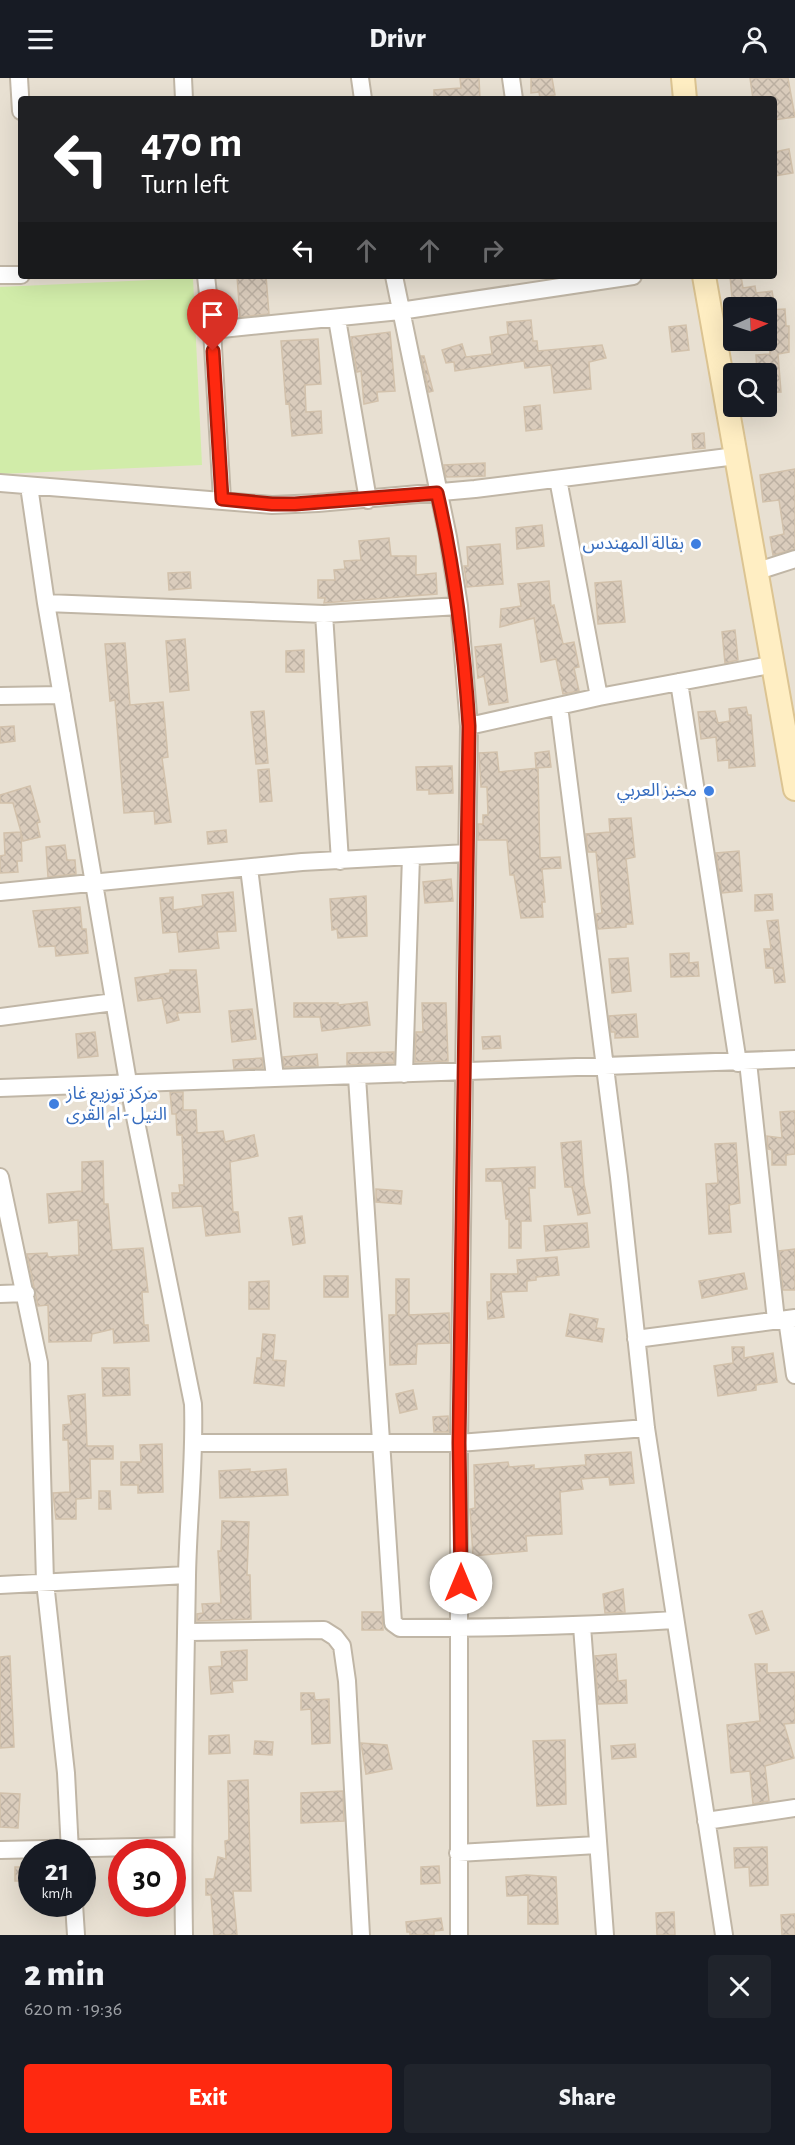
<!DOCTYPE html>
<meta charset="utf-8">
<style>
:root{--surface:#171b24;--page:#20242c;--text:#f1f3f6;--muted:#9ea1a6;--accent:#ff2910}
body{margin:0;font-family:"Alegreya Sans","Noto Sans Arabic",sans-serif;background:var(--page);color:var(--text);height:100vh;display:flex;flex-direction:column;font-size:22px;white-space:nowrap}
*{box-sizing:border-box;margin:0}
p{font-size:20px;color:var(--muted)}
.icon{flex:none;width:33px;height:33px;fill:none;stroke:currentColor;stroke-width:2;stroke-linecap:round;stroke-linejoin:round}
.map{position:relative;height:1857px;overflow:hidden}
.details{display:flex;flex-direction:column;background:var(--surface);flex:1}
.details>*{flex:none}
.top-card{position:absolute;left:18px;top:18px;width:759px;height:183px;border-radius:6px;box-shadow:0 6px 24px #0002;background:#202124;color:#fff;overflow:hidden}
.needle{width:39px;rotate:87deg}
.tools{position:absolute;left:723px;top:219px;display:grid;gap:12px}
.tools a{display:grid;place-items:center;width:54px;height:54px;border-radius:6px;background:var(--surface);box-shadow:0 6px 24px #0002;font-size:30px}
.speed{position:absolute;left:18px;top:1761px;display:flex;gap:12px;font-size:30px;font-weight:700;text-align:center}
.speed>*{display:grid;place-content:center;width:78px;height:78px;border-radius:50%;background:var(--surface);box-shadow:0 6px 24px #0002;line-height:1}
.speed small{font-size:15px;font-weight:400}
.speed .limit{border:9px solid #d22;background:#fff;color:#111}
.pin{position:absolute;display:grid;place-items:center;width:51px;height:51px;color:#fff;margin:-62px -26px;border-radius:50% 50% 50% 0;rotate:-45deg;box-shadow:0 0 6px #0007}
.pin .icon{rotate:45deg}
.me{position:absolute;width:66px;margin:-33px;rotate:0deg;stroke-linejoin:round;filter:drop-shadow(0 0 4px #0008)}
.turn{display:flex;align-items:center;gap:21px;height:126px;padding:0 24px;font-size:27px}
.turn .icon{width:78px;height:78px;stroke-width:2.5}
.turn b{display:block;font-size:42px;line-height:51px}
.lanes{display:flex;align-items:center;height:57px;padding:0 24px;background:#0003;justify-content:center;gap:30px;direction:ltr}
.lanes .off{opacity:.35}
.round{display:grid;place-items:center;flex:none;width:63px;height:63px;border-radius:6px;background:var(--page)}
.head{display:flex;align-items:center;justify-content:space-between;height:102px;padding:0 24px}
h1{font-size:36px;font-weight:800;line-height:45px}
.primary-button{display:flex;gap:12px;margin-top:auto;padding:12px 24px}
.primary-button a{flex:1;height:69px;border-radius:6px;background:var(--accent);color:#fff;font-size:24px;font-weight:800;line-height:69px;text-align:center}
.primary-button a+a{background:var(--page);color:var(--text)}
header{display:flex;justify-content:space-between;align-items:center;height:78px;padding:0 24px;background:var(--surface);font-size:27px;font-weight:800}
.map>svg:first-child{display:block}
.residential{fill:#e8e0d2;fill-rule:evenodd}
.grass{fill:#d1eca9}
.building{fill:url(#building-cross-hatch);stroke:#d2c1ab;stroke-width:1.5}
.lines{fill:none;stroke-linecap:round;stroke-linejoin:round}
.street-casing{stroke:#c0b6a6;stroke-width:20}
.secondary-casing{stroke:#dcc492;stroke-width:26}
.street{stroke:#fff;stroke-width:16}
.secondary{stroke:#ffeec3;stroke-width:22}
.route-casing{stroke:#a61b0a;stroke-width:15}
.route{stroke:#ff2910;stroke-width:10}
.shop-dot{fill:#3f7fe0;stroke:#fff;stroke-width:2}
.labels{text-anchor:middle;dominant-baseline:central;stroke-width:6;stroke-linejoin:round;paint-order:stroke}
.shop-label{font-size:18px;fill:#366cbe;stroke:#fff;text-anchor:end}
</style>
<header><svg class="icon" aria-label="menu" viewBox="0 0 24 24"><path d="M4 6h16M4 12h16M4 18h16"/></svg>Drivr<svg class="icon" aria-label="person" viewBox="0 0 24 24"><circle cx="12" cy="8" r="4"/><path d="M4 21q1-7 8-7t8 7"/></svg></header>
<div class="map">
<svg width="795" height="1857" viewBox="0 0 795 1857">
<defs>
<pattern id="building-cross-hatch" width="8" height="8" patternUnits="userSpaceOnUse" patternTransform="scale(1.5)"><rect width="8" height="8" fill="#daccbc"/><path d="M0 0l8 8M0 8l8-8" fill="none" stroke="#bcb0a2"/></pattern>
</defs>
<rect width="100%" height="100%" fill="#f4efe4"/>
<path class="residential" d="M0 0H795V1857H0ZM21 21H774V198H21ZM734 230H766V262H734ZM734 296H766V328H734ZM32 1774H82V1826H32ZM122 1774H172V1826H122Z"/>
<path class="grass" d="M193 200 202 387 0 396V209Z"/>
<path class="building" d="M460 0H479L480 21H434V12L461 10Z
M531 0H552L555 17 540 20 539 14 531 15Z
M750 0H788L795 39 774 42V21H753Z
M789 71 793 95 774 98V74Z
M237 198H266L269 236 240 239Z
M730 198H741L743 210 755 208 756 215 772 213 775 230H733Z
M785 231 786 248H789V274L778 276 781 314 766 315V296H757L756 277 770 276 766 232Z
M531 242 533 263H537L538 273 602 267 606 280 589 284 591 311 554 315 551 287 525 290 524 283 455 293 454 284 446 285 442 272 462 266 466 279 492 276 490 259 508 256 507 244Z
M686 247 689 272 672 274 669 249Z
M390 254 395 313 377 314 378 323 364 326 361 293 357 294 351 259Z
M318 261 321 306 305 307 306 334 321 333 322 355 292 358 289 325 286 326 281 263Z
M421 278H424L433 313 429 314Z
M540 327 542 351 526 353 524 329Z
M704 355 705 370 693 371 692 356Z
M485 385V398L446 399 444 387Z
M795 391V471L773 477 770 459 784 456 779 422 763 424 760 397Z
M542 447 544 468 517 471 516 450Z
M389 460 391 478H416V497L436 495 437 516 324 525 325 520H318V502H335L334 492 345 491 344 483 361 482 359 463Z
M500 466 503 506 467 509 464 488H468L467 469Z
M190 494 191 510 169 512 168 495Z
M549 503 551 528 554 527 563 566 574 564 579 589 574 590 579 613 563 616 556 581 541 584 534 540 500 549 501 531 521 528 518 506Z
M621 503 625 544 598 546 595 505Z
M735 552 738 582 725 585 722 554Z
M185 561 189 612 170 614 166 563Z
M125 565 130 627 163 624 168 679 162 680 171 744 155 746 154 733 124 735 115 622 110 623 105 566Z
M501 566 508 624 489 627 484 598 478 600 475 569Z
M304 572V594H286V573Z
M746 629 748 637H751L755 688 729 690V682L718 683 716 659 701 661 698 634 715 633 718 645 730 643 729 631Z
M264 633 268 685 256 686 251 634Z
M14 648 15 663 0 665V649Z
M549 673 551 689 536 690 535 675Z
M497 674 499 694 538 690 540 780 560 779 561 790 542 791 545 824H542L543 839 521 840 514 797H510L507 762H478V746H483V737H488L487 709H481L479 675Z
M452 688 453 715 429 716V712H417L416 689Z
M269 691 272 723 260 724 258 692Z
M30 708 40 744 37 745 40 759 23 763 21 755 22 783H17L18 794 0 795V778L5 777 4 755 21 754 13 725H0V717Z
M631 740 635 779 626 781 633 846H626V849L598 851 596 836 602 835 596 774H588L586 756 610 754 609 741Z
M226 752 227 764 208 766 207 754Z
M65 767 67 782H75L76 796 48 799 46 769Z
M739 773 742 813 722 815 716 775Z
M451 801 453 823 425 825 423 804Z
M233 814 236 853 217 854 219 870 179 874 177 854 163 855 160 820 173 819V832L203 828 202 817Z
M772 816 773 832 755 833V817Z
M366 818 367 858 338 860 337 851 332 852 330 821Z
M80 829 82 851H86L88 875 56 878 55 868 39 869 33 833Z
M778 842 785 904 775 905 773 890H766L764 871H771L767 843Z
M689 875V885L698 884 699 898 671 899 670 876Z
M628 880 631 913 612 915 609 881Z
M170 892H196L200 934 177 935 179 942 167 945 162 920 138 923 135 900 170 895Z
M367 924 370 947 322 953 320 939H294V925H338V927Z
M422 925H446L448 983 415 984 416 954H423Z
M252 931 256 961 232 964 229 933Z
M636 936 638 959 615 960V954H611L609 938Z
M95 954 98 978 78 980 76 956Z
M500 958 501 970 483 971 482 959Z
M394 974V985L347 987V975Z
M317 976 318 988 284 989 283 979Z
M262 980 263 990 234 991 233 982Z
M170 1014H183V1032H196L197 1055 223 1053 225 1064 254 1057 258 1078 230 1084 233 1134H238L240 1154 206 1158 202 1128 173 1130 172 1115H180L179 1107H184L182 1057H177L176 1036H172Z
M795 1033V1076L786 1077V1087H772V1072L768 1071 767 1058 782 1060 780 1034Z
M581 1063 584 1106 590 1135 578 1137 572 1109H565L561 1065Z
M736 1065 740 1125 729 1127 731 1154 709 1156 706 1106 718 1105 715 1066Z
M103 1083 104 1126H108L112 1172 143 1170 148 1214H142L144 1247H148L149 1263 114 1265 113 1251 92 1256 91 1263 49 1264 48 1227 38 1228 27 1176 47 1175 48 1179 79 1177 78 1142 49 1145 47 1116 82 1113V1084Z
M535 1089V1110H529L531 1143H521V1170H509V1141H506L502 1103H486V1091Z
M376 1111 402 1113 401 1126 376 1124Z
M302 1138 305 1165 293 1167 289 1140Z
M587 1145 589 1169 546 1173 544 1148Z
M795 1171V1212H783L779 1173Z
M557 1179 559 1197 536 1199V1202L527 1203V1213L501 1214 504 1239 488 1241 487 1224H491V1196H518L517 1182Z
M744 1195 747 1211 702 1220 699 1203Z
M324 1198H348V1219H324Z
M396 1201H409V1237L449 1235 450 1265 417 1266 416 1286 390 1287 389 1237H396Z
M269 1203V1231H249V1204Z
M570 1236 598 1241 596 1250 604 1251 602 1264 566 1258Z
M263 1256 275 1257 273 1282 286 1283 284 1308 254 1305 257 1280H261Z
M732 1269H744V1280L773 1275 777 1304 756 1307V1312L718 1318 714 1288 733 1285Z
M102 1290H129L130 1317 103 1318Z
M413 1312 417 1331 400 1335 396 1316Z
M85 1316 87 1368H113V1381H90L91 1420 76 1421V1441H56L53 1415 70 1414 68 1362H63V1347L71 1346 68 1318Z
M448 1338 449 1354H434L433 1339Z
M162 1366 163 1414 138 1415V1407H121V1384H141L140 1367Z
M631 1374 634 1405 610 1407 609 1399 581 1401 583 1411 560 1414 562 1456 526 1458 527 1473 473 1478 470 1431 475 1430 474 1387 508 1384 509 1389 534 1387V1391L586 1387 585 1377Z
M250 1391V1394L286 1391 288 1417 220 1420 219 1393Z
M99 1413H110L111 1431H99Z
M222 1443 249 1444 247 1497H250L251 1541 197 1543V1536L203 1535 202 1526 221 1525 218 1473H221Z
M623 1511 625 1534 605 1535 603 1516Z
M762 1533 769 1552 756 1556 749 1537Z
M362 1534H382L383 1552H362Z
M247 1572V1602L232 1603 233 1614 211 1616 209 1589 222 1588 221 1574Z
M616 1576 618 1603 626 1602 627 1625 598 1626 595 1578Z
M10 1578 14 1669 0 1670V1579Z
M755 1586H767V1595L795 1594V1645L784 1646 794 1680 765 1688 769 1723 753 1726 750 1693 731 1695 727 1647 760 1643Z
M301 1615H314L315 1622 329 1621 330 1665 312 1666 311 1631 301 1632Z
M229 1657 230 1675 209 1676V1658Z
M565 1662 566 1726 537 1728 533 1663Z
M255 1663 273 1664 272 1677 254 1676Z
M361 1665 387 1667 392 1691 366 1696Z
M635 1666 636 1679 612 1681 611 1668Z
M248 1702 251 1813H233L237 1857H214L211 1817H206V1801H214L218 1779 226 1781 225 1763 229 1762 228 1703Z
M343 1713 344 1743 301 1745V1715Z
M0 1715 20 1716 18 1750 0 1749Z
M767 1769 768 1807 750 1808 749 1789 735 1790 734 1770Z
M439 1788 440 1805 421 1806V1789Z
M15 1789H32V1803H15Z
M526 1797 556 1799 558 1846H528V1817L507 1818 506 1799Z
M674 1834 675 1857H657L656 1835Z
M795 1836V1857H782L781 1837Z
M441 1840 443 1852 434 1853V1857H410V1854H407L406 1844Z"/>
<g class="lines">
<g class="street-casing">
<path id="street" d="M19 0 21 33
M183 0 184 21
M360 0 363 21
M511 0 514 21
M0 197H21
M206 198 212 252 222 421
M394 198 448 459 459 528 469 648 459 1365V1857
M337 241 368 422
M212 252 400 233 633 198
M558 401 599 619
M0 405 272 427 318 425 475 411 736 378
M29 408 46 525 128 1004 193 1326C195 1383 188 1441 187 1498 185 1618 182 1737 184 1857
M758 493 795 481
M46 525 324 536 459 528
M324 536 340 783
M679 604 738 985
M0 618 62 617
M559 628 619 1099 646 1350 724 1857
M469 648 599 619 775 586
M249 790 275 999
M0 814 302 784 467 775
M0 939 114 924
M748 984 776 1242
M404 996 411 778
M357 999 393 1545 400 1550C492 1550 583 1548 674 1542
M0 1010 795 981
M0 1099 39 1285 45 1504 66 1695 70 1774
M0 1216 26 1215
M787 1241 795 1297
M636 1261 795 1240
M194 1365H459L646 1350
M0 1507 187 1497
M582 1548 605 1857
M188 1554 324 1552 335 1559 342 1568 347 1603 361 1857
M706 1743 795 1730
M0 1772 182 1768
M458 1775 597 1767
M74 1826 76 1857"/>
</g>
<g class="secondary-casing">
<path id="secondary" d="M683 0 685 21
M704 198 795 711"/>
</g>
<use href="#street" class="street"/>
<use href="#secondary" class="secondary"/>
</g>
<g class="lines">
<g class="route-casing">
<path id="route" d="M213 273 222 421 272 426H295L437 415C455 492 464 569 469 648L459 1365 461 1505"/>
</g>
<use href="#route" class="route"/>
</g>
<g class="shop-dot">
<circle cx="696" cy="466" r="6"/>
<circle cx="709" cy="713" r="6"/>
<circle cx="54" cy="1026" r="6"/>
</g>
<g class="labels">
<g class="shop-label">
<text x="684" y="466">بقالة المهندس</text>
<text x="697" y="713">مخبز العربي</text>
<text x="66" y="1016" text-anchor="start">مركز توزيع غاز<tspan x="66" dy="21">النيل - ام القرى</tspan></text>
</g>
</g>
</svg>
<div class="tools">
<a><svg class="needle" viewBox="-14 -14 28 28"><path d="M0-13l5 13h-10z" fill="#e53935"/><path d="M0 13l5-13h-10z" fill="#9ea1a6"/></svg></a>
<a><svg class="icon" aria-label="search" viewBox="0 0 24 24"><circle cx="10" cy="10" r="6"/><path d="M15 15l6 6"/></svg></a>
</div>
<div class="speed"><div>21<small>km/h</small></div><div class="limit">30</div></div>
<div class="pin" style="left:213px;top:273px;background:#d93025"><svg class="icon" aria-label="arrive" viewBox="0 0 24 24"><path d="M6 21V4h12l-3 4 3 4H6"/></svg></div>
<svg class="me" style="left:461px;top:1505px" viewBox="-20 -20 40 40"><circle r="19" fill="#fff"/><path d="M0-13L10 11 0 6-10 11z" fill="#ff2910"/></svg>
<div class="top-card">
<div class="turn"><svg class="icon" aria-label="left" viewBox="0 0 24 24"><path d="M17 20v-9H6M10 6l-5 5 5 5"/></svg><div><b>470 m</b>Turn left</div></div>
<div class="lanes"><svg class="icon" aria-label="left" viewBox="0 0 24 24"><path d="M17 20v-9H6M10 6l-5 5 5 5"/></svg><svg class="icon off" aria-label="ahead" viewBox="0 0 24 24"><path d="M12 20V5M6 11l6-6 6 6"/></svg><svg class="icon off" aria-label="ahead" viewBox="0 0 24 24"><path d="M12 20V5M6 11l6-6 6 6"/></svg><svg class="icon off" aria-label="right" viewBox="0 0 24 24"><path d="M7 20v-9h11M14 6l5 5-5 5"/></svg></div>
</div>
</div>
<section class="details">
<div class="head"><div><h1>2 min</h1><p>620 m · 19:36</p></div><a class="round"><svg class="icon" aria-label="close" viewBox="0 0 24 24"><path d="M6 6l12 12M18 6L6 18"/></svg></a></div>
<div class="primary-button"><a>Exit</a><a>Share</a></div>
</section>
